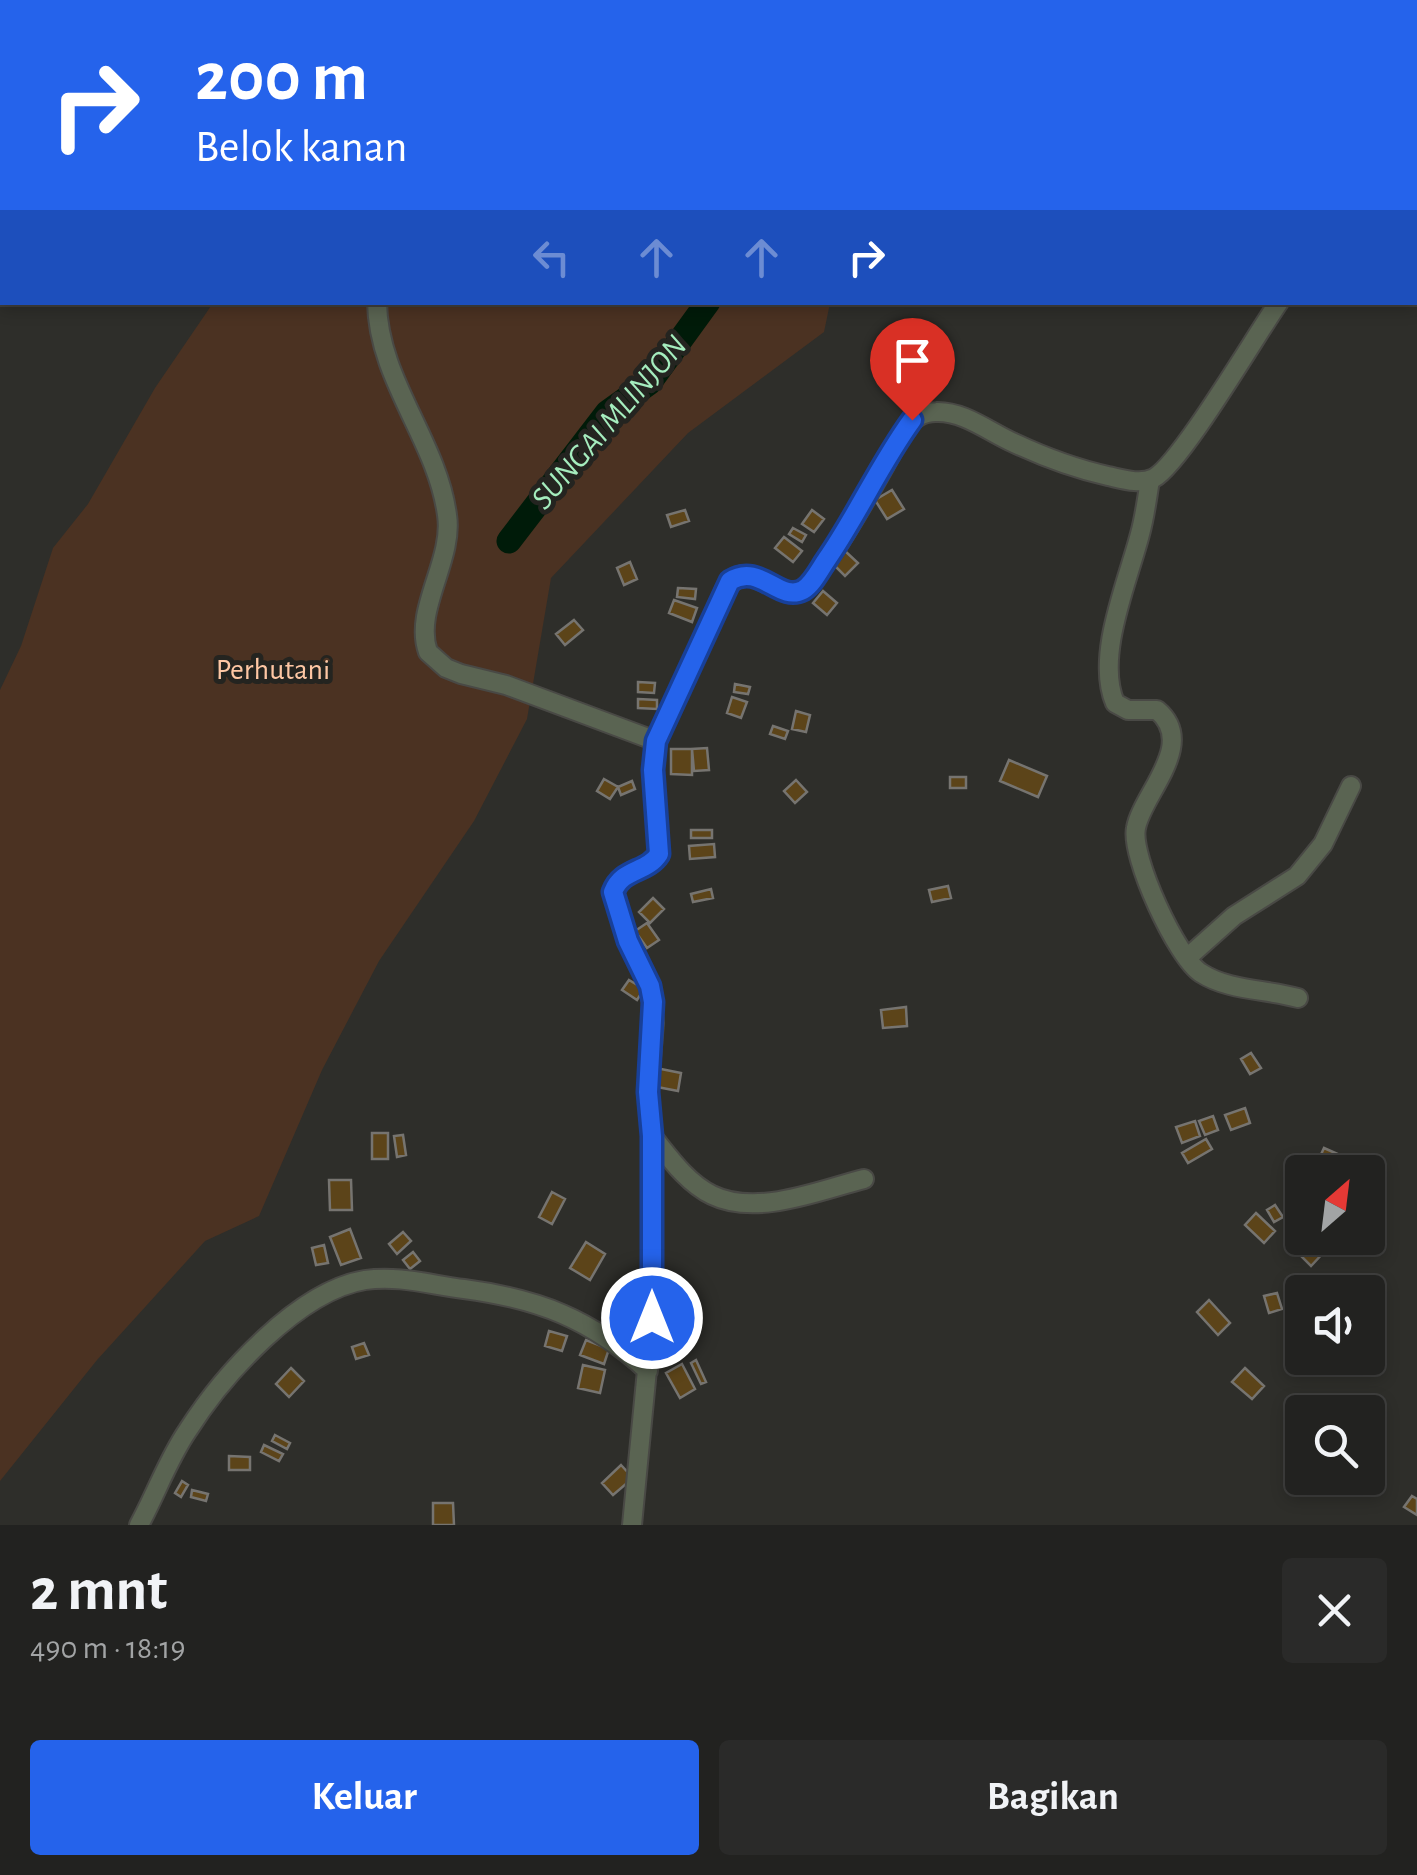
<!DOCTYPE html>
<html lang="id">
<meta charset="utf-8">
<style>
:root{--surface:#222220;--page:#2a2a29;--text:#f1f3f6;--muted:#a2a4a5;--line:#3f3f3e;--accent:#2563eb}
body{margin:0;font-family:"Alegreya Sans",sans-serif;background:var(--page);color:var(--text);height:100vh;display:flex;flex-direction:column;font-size:38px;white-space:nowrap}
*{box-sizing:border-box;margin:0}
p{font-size:32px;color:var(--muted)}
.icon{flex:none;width:55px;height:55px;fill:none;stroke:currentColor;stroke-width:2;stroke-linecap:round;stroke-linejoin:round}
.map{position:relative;height:1525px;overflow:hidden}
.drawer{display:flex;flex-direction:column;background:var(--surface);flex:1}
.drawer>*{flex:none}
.banner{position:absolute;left:0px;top:0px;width:1418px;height:305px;box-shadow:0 5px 15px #0003,0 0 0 2px var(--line);background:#2563eb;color:#fff;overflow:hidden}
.needle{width:65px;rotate:28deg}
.tools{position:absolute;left:1285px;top:1155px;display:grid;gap:20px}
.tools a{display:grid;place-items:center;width:100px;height:100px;border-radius:10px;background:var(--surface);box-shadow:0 5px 15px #0003,0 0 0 2px var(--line);font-size:50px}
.pin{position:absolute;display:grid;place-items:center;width:85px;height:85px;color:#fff;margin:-102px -42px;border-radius:50% 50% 50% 0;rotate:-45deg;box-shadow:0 0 10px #0007}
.pin .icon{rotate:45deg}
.me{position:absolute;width:110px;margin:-55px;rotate:0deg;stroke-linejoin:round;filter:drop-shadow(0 0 8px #0008)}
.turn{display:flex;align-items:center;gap:35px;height:210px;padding:0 30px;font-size:45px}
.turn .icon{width:130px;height:130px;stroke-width:2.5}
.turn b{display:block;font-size:70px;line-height:85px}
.lanes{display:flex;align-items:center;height:95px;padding:0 30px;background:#0003;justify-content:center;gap:50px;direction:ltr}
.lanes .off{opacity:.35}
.round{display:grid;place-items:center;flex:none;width:105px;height:105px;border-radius:10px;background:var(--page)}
.overview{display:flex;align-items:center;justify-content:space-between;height:170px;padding:0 30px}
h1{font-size:60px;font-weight:700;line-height:75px}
.primary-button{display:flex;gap:20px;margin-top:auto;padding:20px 30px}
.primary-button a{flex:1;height:115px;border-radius:10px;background:var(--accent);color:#fff;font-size:40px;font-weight:700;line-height:115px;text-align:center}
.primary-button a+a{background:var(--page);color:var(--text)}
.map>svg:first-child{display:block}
.green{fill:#4b3222}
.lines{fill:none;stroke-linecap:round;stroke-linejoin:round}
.river{stroke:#001b09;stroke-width:25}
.building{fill:#5c4419;stroke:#767470;stroke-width:2.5}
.minor-casing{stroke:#494945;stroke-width:22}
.minor{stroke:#5a6452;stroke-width:18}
.route-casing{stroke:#184099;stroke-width:25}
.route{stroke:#2563eb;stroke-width:18}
.labels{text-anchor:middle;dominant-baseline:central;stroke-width:10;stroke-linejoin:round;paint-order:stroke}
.park-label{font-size:30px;fill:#fec7a4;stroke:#242420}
.water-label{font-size:32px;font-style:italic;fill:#a5edbe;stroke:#242420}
</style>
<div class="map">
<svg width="1417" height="1525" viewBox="0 0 1417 1525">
<rect width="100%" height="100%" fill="#2e2e2a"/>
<path class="green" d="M385 0H972L384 2Z
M213 303H830L824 332 688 433 551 578 527 719 474 821 379 961 322 1070 259 1216 205 1241 97 1360 0 1481V690L21 646 53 548 88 504 155 388Z"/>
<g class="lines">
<path class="river" d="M582 2 586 0
M898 2 899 0
M509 541 607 413 650 382 708 302"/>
</g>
<path class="building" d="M892 490 904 509 887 519 875 500Z
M685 510 689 521 671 527 667 515Z
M812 510 824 519 814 532 802 524Z
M793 528 806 535 802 542 789 534Z
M784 537 802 551 793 562 775 548Z
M845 551 858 563 845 576 833 564Z
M630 562 637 579 624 585 617 568Z
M678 588 696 589 695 599 677 597Z
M823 591 837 603 827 615 813 603Z
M674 600 697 608 692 622 669 613Z
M574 620 583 630 565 645 556 634Z
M638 682 655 683 654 693 638 692Z
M735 684 750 687 748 694 734 692Z
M732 697 747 702 741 718 727 713Z
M638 699 657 700V709L638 708Z
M796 711 810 715 806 732 792 729Z
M773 726 788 731 785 739 770 734Z
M707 748 709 770 694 771 692 749Z
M671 749H692V775L671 774Z
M1009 760 1047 776 1038 797 1000 781Z
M950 777H966V788H950Z
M604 779 618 787 610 799 597 791Z
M796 780 807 792 795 803 784 791Z
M632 781 635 789 621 795 618 787Z
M691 830H712V838H691Z
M714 844 715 857 690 859 689 846Z
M948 886 951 898 932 902 929 890Z
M711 889 713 898 693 902 691 894Z
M653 898 664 909 650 923 639 912Z
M647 923 659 940 647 948 635 931Z
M629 980 644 989 637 1000 622 990Z
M906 1007 907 1026 883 1028 881 1010Z
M1251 1053 1261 1068 1250 1074 1241 1059Z
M656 1068 681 1073 678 1091 652 1086Z
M1245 1108 1250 1123 1231 1130 1225 1115Z
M1213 1116 1218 1130 1205 1135 1199 1121Z
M1195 1121 1200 1136 1182 1143 1176 1127Z
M372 1133H388V1159H372Z
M403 1135 406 1155 397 1157 394 1136Z
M1206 1139 1212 1149 1188 1163 1182 1153Z
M1324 1148 1342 1156 1335 1172H1313Z
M329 1180H351L352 1210H330Z
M1302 1189V1198L1289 1209 1285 1203Z
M552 1192 565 1199 552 1224 539 1217Z
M1275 1205 1283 1217 1274 1222 1267 1210Z
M1256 1213 1275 1231 1264 1243 1245 1225Z
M350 1229 361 1258 341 1265 330 1237Z
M403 1232 411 1241 397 1254 389 1244Z
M1310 1239 1324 1252 1311 1266 1298 1253Z
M586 1242 605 1254 590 1280 570 1268Z
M324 1245 328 1263 316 1265 312 1248Z
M413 1252 420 1261 410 1269 403 1260Z
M1300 1283 1307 1292H1302V1297L1293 1304 1285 1294Z
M625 1288 646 1290 645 1320 623 1318Z
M1277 1293 1282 1309 1269 1313 1264 1296Z
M1209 1300 1230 1323 1218 1335 1197 1312Z
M549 1331 567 1336 562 1351 545 1346Z
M586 1340 609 1349 604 1364 580 1355Z
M364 1343 369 1355 356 1359 352 1347Z
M696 1360 706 1382 701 1384 691 1363Z
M682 1364 695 1389 680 1398 666 1373Z
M583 1365 605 1370 600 1393 578 1388Z
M291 1368 304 1381 289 1397 276 1384Z
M1245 1368 1264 1386 1252 1399 1232 1382Z
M275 1435 290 1443 287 1449 272 1441Z
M264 1445 283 1454 279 1461 261 1452Z
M229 1456 250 1457V1470H229Z
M621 1465 633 1478 613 1495 602 1483Z
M182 1481 188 1485 181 1497 175 1493Z
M192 1490 208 1494 206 1501 191 1497Z
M1412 1496 1417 1499V1515L1404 1507Z
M433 1503H453L454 1525H433Z"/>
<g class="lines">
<g class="minor-casing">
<path id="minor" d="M10 0 13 2
M291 0 293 2
M71 2 74 0
M1349 2 1351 0
M1415 134 1417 132
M377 302C378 380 437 440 447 515 454 560 413 610 428 652L446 668 461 674 506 685 656 741
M1150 480C1147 498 1145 516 1140 534 1128 581 1095 656 1115 703L1128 710H1157C1198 744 1142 794 1136 828 1130 856 1177 958 1201 973 1229 991 1266 989 1298 998
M1187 958 1234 916 1297 876 1323 844 1351 786
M652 1136C669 1157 687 1183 712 1195 757 1217 820 1190 864 1179
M139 1525C156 1494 168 1459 188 1430 223 1375 298 1291 365 1280 399 1275 431 1285 464 1289 539 1299 591 1319 648 1371
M632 1525 652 1318V1136L648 1092 654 1023 650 987 628 941 613 892C621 868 646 873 659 854L653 770 656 741 726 587 742 575C760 575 784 599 802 590 823 580 890 457 904 430 913 419 921 412 936 412 964 411 989 432 1014 443 1044 457 1076 469 1108 476 1122 479 1140 485 1154 478 1181 463 1256 335 1279 302"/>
</g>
<use href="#minor" class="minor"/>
</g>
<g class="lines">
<g class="route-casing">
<path id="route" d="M652 1318V1136L648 1092 653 1002 650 986 628 941 613 892C622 868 647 873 659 854L653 770 656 741 730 581C760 562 779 603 803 590 813 584 820 569 827 559 858 514 880 464 912 420"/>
</g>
<use href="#route" class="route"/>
</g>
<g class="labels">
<g class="park-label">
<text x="273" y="670">Perhutani</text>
</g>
<g class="water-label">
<text transform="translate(609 422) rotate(-49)">SUNGAI MLINJON</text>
</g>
</g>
</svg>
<div class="tools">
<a><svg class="needle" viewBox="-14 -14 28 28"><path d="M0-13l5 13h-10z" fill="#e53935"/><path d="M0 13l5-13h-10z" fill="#a2a4a5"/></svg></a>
<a><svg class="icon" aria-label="sound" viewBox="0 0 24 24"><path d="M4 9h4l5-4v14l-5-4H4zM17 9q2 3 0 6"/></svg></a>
<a><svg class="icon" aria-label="search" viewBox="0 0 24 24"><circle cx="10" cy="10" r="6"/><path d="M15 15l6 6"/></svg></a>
</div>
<div class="pin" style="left:912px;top:420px;background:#d93025"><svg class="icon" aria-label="arrive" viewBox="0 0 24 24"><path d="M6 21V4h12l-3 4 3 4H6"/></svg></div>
<svg class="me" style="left:652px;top:1318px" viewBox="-20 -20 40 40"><circle r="17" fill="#2563eb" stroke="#fff" stroke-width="3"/><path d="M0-11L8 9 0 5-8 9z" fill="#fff"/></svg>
<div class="banner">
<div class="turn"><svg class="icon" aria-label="right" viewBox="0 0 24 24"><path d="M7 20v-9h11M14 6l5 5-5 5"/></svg><div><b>200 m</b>Belok kanan</div></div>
<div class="lanes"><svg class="icon off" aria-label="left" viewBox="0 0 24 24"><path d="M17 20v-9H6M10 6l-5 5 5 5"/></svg><svg class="icon off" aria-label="ahead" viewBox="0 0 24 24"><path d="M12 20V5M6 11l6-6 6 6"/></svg><svg class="icon off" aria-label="ahead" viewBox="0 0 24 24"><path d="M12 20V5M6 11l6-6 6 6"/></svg><svg class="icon" aria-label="right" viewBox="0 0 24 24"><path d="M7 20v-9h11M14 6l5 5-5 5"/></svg></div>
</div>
</div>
<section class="drawer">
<div class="overview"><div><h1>2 mnt</h1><p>490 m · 18:19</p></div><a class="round"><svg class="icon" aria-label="close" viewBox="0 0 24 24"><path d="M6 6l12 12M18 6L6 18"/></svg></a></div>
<div class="primary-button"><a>Keluar</a><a>Bagikan</a></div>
</section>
